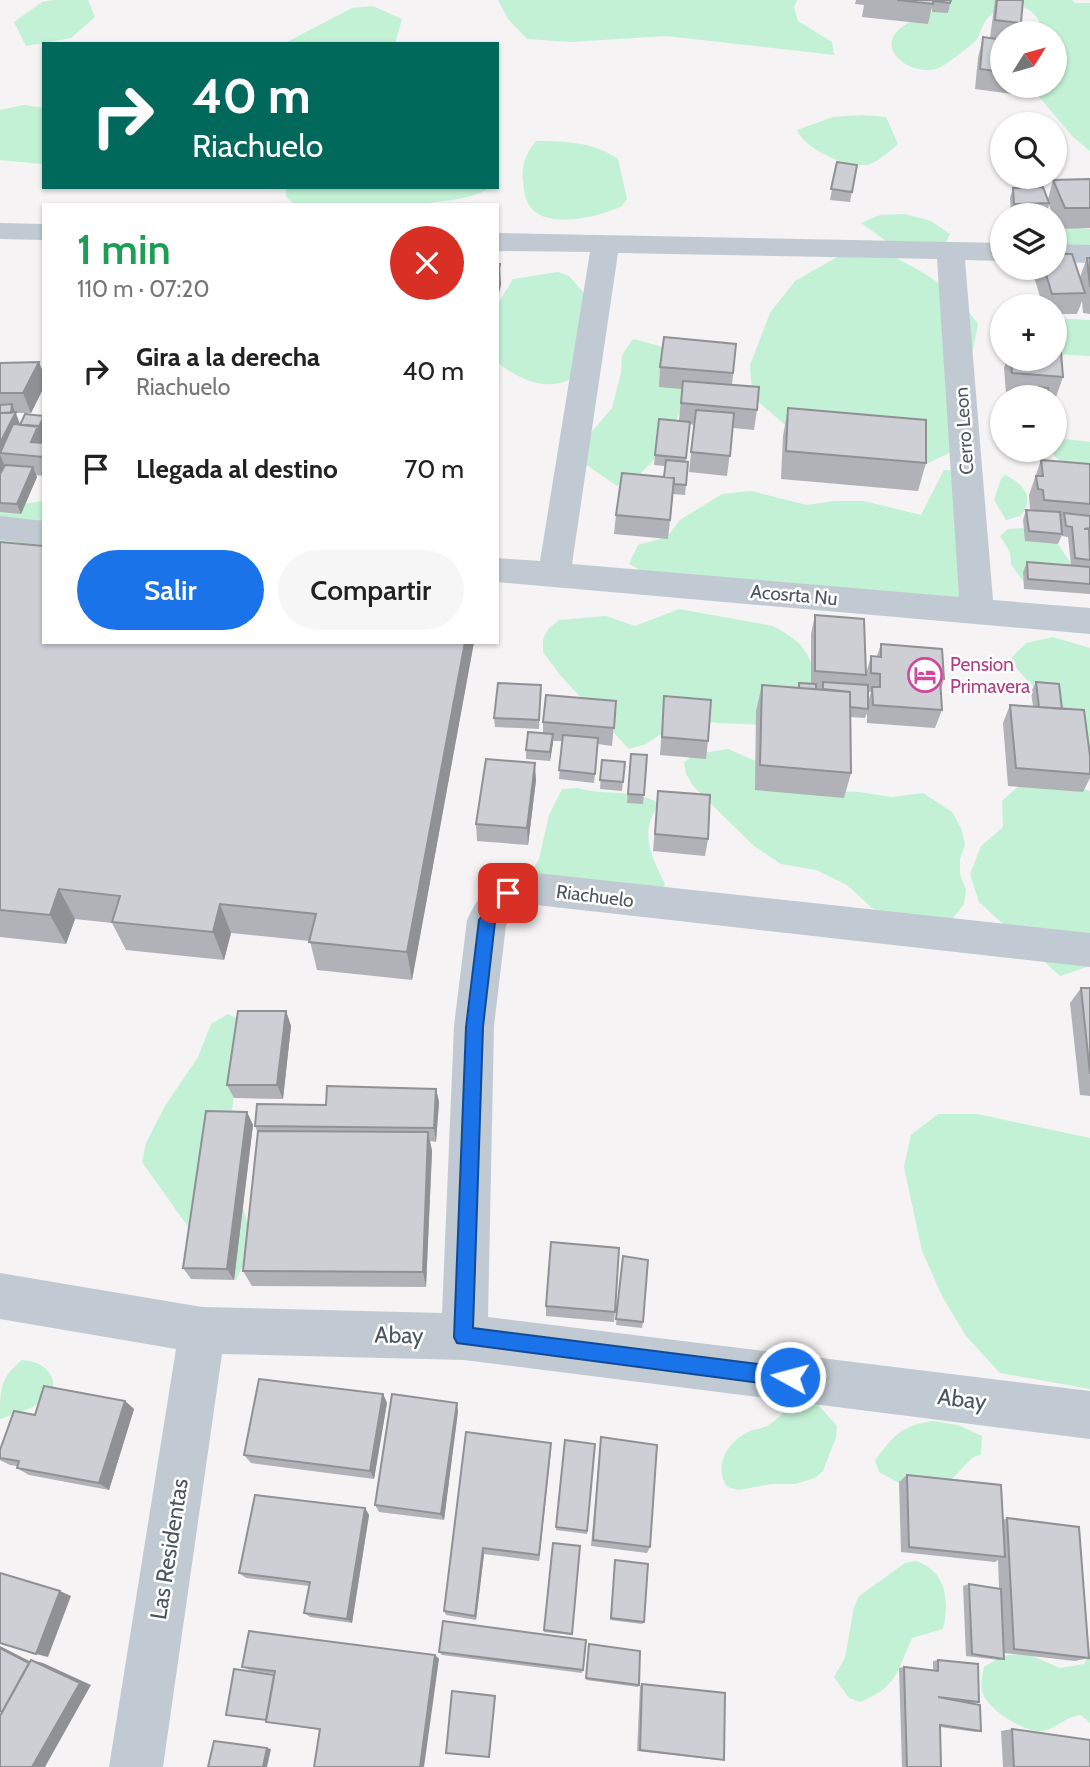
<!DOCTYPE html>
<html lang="es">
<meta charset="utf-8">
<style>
:root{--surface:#fff;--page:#f6f6f6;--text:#222;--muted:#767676;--accent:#1a73e8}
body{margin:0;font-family:Cabin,sans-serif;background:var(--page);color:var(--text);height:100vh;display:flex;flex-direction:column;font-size:26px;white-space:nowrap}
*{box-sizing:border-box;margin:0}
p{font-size:23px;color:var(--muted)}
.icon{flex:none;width:38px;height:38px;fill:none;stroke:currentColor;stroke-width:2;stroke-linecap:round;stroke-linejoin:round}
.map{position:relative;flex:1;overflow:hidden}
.panel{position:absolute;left:42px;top:203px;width:457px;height:441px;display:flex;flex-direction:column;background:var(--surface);border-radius:0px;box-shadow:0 2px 5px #0004}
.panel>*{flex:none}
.guide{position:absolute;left:42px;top:42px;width:457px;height:147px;border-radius:0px;box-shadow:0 2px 5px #0004;background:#00695c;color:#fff;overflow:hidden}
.needle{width:46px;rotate:53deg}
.fabs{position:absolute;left:990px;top:21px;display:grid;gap:14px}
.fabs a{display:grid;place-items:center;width:77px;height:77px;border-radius:50%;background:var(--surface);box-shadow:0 2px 5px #0004;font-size:35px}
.pin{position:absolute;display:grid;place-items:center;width:60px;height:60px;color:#fff;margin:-30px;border-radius:14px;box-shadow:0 4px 10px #0006}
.me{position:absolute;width:77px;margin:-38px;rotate:277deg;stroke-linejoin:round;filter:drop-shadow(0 0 5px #0008)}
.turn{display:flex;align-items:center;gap:24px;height:147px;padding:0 35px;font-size:32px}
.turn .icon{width:91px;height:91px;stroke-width:2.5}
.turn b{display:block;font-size:49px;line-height:60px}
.round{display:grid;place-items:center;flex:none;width:74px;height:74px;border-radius:37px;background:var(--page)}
.headline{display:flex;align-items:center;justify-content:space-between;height:119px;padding:0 35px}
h1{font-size:42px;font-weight:600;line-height:52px;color:#1e9e55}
.action{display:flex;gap:14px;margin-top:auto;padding:14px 35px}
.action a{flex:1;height:80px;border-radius:42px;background:var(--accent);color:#fff;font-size:28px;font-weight:600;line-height:80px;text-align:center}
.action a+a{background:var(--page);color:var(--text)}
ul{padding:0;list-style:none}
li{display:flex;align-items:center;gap:21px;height:98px;padding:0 35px}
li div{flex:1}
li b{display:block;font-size:26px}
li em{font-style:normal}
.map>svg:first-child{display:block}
.green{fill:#c3f1d5}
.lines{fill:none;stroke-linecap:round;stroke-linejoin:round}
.street{fill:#c1cad2;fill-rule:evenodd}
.wall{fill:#b0b2b7;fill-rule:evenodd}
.shaded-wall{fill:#909195}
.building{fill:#cdcfd5;stroke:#909195;stroke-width:2}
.route{fill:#1a73e8;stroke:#114b97;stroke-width:2}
.labels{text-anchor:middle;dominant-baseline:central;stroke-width:5;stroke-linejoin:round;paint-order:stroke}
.street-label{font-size:19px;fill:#4a5661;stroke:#fff}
.hotel-label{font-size:19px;fill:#b23c85;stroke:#fff;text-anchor:start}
.near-street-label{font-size:23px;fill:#4a5661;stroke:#fff}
</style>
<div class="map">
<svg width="1090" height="1767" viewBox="0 0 1090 1767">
<rect width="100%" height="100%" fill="#f5f3f3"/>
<path class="green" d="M53 0H88L95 17 71 38 26 46 14 22 42 2Z
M498 0H797L794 7 798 21 832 42 834 55 666 36 571 42 527 39 508 19Z
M946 0H1072L1075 3H1090V151L1073 137 1030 86H1055V33H1040C1043 16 1029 9 1014 2 1005 6 993 11 987 19 982 24 981 33 977 39 975 43 944 66 939 68 913 78 872 49 902 27 914 18 933 13 946 6Z
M373 6 402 19 395 44H283L352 8Z
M24 105 44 108V162L41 164 0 160V110Z
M862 115 886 117 898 144C890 151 880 160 870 164 851 171 804 149 797 130L833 117Z
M536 141C564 141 594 142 618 159L627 199 622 206C602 216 553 228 534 211 525 203 524 192 523 181 521 167 526 152 536 141Z
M286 187H490C465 210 334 205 296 205L286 197Z
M905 214 931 221 950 234 943 248 897 249 861 223 880 215Z
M1055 226 1090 229V249L1055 253Z
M860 244C908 261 949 282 978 324L967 378 978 417 970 437 951 452 908 473 885 483 858 486 757 401 751 382 750 365 770 313 795 281Z
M558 272 569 276 584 293 578 373C555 395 519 381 497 362V305L513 279Z
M1055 318 1090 320V356L1055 354Z
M633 339 660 346 677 362 685 401 676 420 661 438 657 457 640 474 617 486 572 455 612 408 621 373 622 355Z
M1056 438 1090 442V466C1075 464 1058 466 1051 450H1055Z
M944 470 973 471 960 611 655 578 629 564 638 545 667 537 680 520 722 494 751 491 807 505 834 501H864L921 515Z
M1005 475C1024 484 1036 498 1020 516L1006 520 994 500 1001 479Z
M44 501V559L0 551V507Z
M1022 528 1057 543 1072 565 1030 582 1022 580 1011 564 1010 552 1000 536 1008 529Z
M679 609 773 626C807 644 812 656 817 692L770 725 716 723 684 718 646 744 629 749 560 675 543 652V640L548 629 559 620 606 616 635 626Z
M1053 637 1090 648V759L1048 703 1009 660 1026 643Z
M728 749 824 791 859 792 892 797 923 793 952 812 961 828 965 845 960 859V874L966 890 964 904 954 917 939 926 904 927 871 907 847 885 816 870 781 864 754 846 694 787 686 774 684 762 696 754Z
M1052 778 1090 791V966L1060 976 979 902 970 874 981 846 1003 827 1002 801 1022 783Z
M578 788C608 797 631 787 660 804 638 830 651 856 665 884L657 912 534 887 531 871 539 859 549 815 562 789Z
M228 1014 244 1022 230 1125 237 1186 253 1244 236 1280 216 1277 201 1245 142 1162 146 1143 165 1106 198 1057 211 1024Z
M938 1114H977L1090 1138V1389L1000 1373 966 1336 943 1298 922 1251 904 1167 911 1135Z
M22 1360C33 1361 44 1364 50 1374 66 1401 17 1413 0 1419 0 1389 0 1378 22 1360Z
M801 1397 812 1398 837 1426 836 1437 823 1471 815 1478 795 1484H771L739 1490 727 1487C714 1467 726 1444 746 1433 752 1429 761 1429 767 1426 779 1419 790 1406 801 1397Z
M933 1421 958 1425 982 1436 981 1454 972 1458 953 1478 944 1482 899 1483 879 1472 875 1460C895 1435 900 1426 933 1421Z
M916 1561C946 1571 950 1600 943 1629L912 1638C897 1672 897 1687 860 1702L849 1698 834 1677 845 1658 854 1607 859 1596 905 1563Z
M1090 1651V1723L1081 1715C1065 1716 1056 1730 1041 1731 1024 1732 990 1711 983 1694 980 1686 982 1675 984 1667L1002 1656 1025 1653 1060 1668 1084 1664Z"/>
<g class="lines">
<path class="street" d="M0 223 44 224V240L0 239Z
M497 233 1003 243V261L965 260 993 600 1090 608V634L497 582V558L540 561 590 252 497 251ZM618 253 937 259 959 597 572 564Z
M1055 244 1090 245V263L1055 262Z
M0 516 44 521V545L0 540Z
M527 872 1090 933V967L527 904 521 906 506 925 494 1026 488 1317 1090 1391V1439L464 1360 222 1354 163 1767H109L176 1349 0 1319V1273L202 1307 442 1313 454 1026 467 920C483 887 493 880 527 872Z"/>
</g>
<path class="wall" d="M856 0H951L948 13 932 12V7L928 24 862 17 864 5 855 4Z
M995 0H1023L1021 23 1019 33H1003V86H1014L1012 94 975 89 978 58 983 37 990 38Z
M837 162 857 165 850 202 830 200Z
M1090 179V228L1058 229 1055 222V215H1053L1049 205 1046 214 1011 215 1010 198 1013 188 1048 199 1053 180Z
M1087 258H1090V314L1083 313 1082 301 1077 314H1055V306H1043L1033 274 1035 268H1055L1080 277Z
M736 344 732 385 757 410 754 430 733 428 727 476 689 472 694 425 690 424 686 461 688 462 685 495 673 494 668 539 614 534 616 515 664 477 665 466 654 465 659 419 679 421 682 389 659 387 660 367Z
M1007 359H1055L1063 377 1056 397H1023V394L1006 393 1004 368Z
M39 362 44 375V387L31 413H16L20 424 43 437 44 441V476L36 475 37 477 21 514 0 512V363Z
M788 408 926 463 918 491 781 479 783 436Z
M1041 460 1090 464V594L1024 589 1023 572 1027 562 1071 565 1068 537 1062 536V535L1058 544 1025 541 1023 520 1026 510H1035L1030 509 1029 495Z
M0 542 44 642H474L412 980 317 970 310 941 231 933 224 960 126 950 112 923 75 919 66 944 0 937Z
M815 615 866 674 871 656H877L881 644 944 679 941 689 942 710 935 728 867 723V713L865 718 850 717 851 773 844 798 755 790 756 711 762 685 798 687 799 683 811 684V634ZM868 692H871L868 702Z
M1036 682 1062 709 1090 756V778L1083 792 1008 786 1003 723 1010 705 1033 706 1031 692Z
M541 685 539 729 495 727 494 718Z
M664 696 708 741 706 759 660 755Z
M616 701 612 746 598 744 594 783 559 779 562 741H553L550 761 526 759V750L543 733V722Z
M631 754 647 755 643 804 627 803Z
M602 760 625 762 622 791 600 789Z
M536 780 528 845 477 841 476 824Z
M658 791 708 839 705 856 653 851Z
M1081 988H1090V1096L1080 1095 1070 1003Z
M286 1011 291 1026 283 1099 234 1098 227 1085Z
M436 1089 439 1102 436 1142 430 1141 432 1151 426 1287 252 1286 243 1271 258 1133 255 1126 326 1105Z
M247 1112 253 1125 234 1280 191 1279 183 1268Z
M623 1257 643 1322 642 1328 616 1325Z
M546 1306 615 1312 614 1322 546 1316Z
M383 1394 387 1403 374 1479 251 1463 244 1455Z
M125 1401 134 1409 109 1490 29 1475 17 1468V1466L10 1465 0 1460V1450L35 1415Z
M458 1411 444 1520 379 1512 375 1505Z
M466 1432 551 1443 539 1561 484 1554 476 1620 446 1615 444 1611Z
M601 1437 650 1547 647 1553 591 1546Z
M565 1440 595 1444 587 1534 556 1530Z
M907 1475 1003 1520 1007 1518 1089 1658 1075 1661 1004 1653V1659L999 1660 966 1656 963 1586 969 1584 999 1588 998 1560 995 1562 901 1552 899 1482Z
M365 1508 369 1515 352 1623 310 1617 304 1613 309 1586 246 1578 239 1573Z
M553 1543 580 1546 572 1635 544 1632Z
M615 1560 644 1622 642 1624 610 1620Z
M589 1646 639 1685 638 1687 586 1680Z
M439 1652 583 1670 582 1673 442 1655Z
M435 1655 439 1659 320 1730 266 1722 275 1674 252 1671 242 1667Z
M938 1660 979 1702 972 1703 981 1731 976 1732 940 1727 941 1767H902L899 1668 904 1667 933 1670V1661Z
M642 1684 724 1760H719L637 1751 640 1686Z
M1012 1729 1090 1767H1003L1001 1731Z"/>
<path class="shaded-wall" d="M500 264 501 285 497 301V278Z
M499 350V360L497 371V359Z
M39 362 44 375V387L31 413 23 393Z
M12 404 23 432 0 450V443Z
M44 416V435L43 437 44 441V451L31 442Z
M0 454 6 470 0 484Z
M33 467 37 477 21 514 17 504Z
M465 642H474L412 980 407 952Z
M553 734V743L550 761V752Z
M535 763 536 780 528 845 527 828Z
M59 889 75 919 66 944 50 915Z
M220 904 231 933 224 960 213 932Z
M286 1011 291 1026 283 1099 277 1085Z
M436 1089 439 1102 436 1142 434 1128Z
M247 1112 253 1125 234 1280 227 1269Z
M428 1132 432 1151 426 1287 423 1272Z
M383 1394 387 1403 374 1479 370 1471Z
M125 1401 134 1409 109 1490 99 1483Z
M457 1403 458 1411 444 1520 441 1514Z
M551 1443V1450L539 1561V1555Z
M365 1508 369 1515 352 1623 347 1619Z
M483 1548 484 1554 476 1620 475 1616Z
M60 1591 71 1596 48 1657 36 1654Z
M0 1646 39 1666 13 1715 0 1648Z
M435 1655 439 1659 424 1767H420Z
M31 1660 43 1663 91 1685 45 1767H32Z
M267 1748 271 1749 267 1767H263Z"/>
<path class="building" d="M897 0H933V4Z
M934 0H951L950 3 934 1Z
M997 0H1023L1021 23 995 20Z
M983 37 1003 40V72L980 69Z
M837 162 857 165 852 192 831 189Z
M1090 179V208H1065L1053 180Z
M1043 187 1049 203 1014 204 1013 188Z
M1055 254H1072L1085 293 1052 294 1044 268H1055Z
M1087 258H1090V287Z
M497 264H500L497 278Z
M664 337 736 344 733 373 660 367Z
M1055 351 1061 352 1063 377 1012 373 1011 359H1055Z
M39 362 23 393H0V363Z
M683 381 759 387 757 410 681 403Z
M1026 386 1048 388 1049 397H1027Z
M12 404 11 413H0V405Z
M788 408 926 420V463L786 451Z
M696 410 734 413 730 456 691 452Z
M16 412 0 443V413Z
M25 414 44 416 39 427 20 425Z
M659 419 690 422 686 458 655 455Z
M13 424 38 426 31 442 44 443V457L0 453Z
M666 460 688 462 686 485 674 484V478L664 477Z
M1041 460 1090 464V504L1044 500 1043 490 1038 489 1036 476H1043Z
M5 465 33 467 17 504 0 503V474Z
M622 473 674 478 670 520 616 515Z
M1026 510 1060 512 1062 534 1029 531Z
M1064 513 1090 516V528L1084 529H1089L1090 560 1075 558 1072 527 1066 526Z
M0 542 44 546V642H465L407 952 309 942 316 914 220 904 213 932 112 922 120 896 59 889 50 915 0 910Z
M1027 562 1090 567V584L1028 579Z
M815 615 864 619 866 675 815 671Z
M881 644 942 649 944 679 940 678 942 710 873 705 872 687H880V674L871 673V656L881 657Z
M823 682 868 685V709L850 707V692L823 689Z
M1036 682 1059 684 1062 709 1039 707Z
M498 683 541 685 539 720 494 718Z
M799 683 816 684V689L799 688Z
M762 685 850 692 851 773 760 765Z
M546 695 616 701 614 728 543 722Z
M664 696 711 700 708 741 662 737Z
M1010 705 1084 710 1090 756V774L1016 768Z
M528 732 553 734 550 752 526 750Z
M563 735 598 738 595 774 559 770Z
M631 754 647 755 644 795 628 794Z
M486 759 535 763 527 828 476 824Z
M602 760 625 762 623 782 600 780Z
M658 791 710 795 708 839 655 834Z
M1081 988H1090V1074Z
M238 1011H286L277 1085H227Z
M327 1086 436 1089 434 1128 255 1126 257 1104 326 1105Z
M206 1111 247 1112 227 1269 183 1268Z
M258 1131 428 1132 423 1272 243 1271Z
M551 1242 619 1248 615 1312 546 1306Z
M623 1256 648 1260 643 1322 616 1319Z
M259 1379 383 1394 370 1471 244 1455Z
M44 1386 125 1401 99 1483 17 1468 19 1461 0 1458V1450L14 1411 35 1415Z
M392 1394 457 1403 441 1514 375 1505Z
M466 1432 551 1443 539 1555 483 1548 475 1616 444 1611Z
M601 1437 657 1445 650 1547 593 1540Z
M565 1440 595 1444 587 1531 556 1527Z
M907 1475 1001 1485 1005 1557 909 1547Z
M255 1495 365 1508 347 1619 304 1613 310 1582 239 1573Z
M1007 1518 1079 1527 1089 1658 1014 1649Z
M553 1543 580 1546 572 1634 544 1630Z
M615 1560 648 1564 644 1622 611 1618Z
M0 1573 60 1591 36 1654 0 1643Z
M969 1584 1001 1589 1004 1659 972 1654Z
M443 1621 586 1640 583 1670 439 1652Z
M249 1631 435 1655 420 1767H314L320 1729 266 1722 275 1671 242 1667Z
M589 1644 640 1651 639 1685 586 1678Z
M0 1648 29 1663 2 1712 0 1711Z
M31 1660 80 1683 32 1767H0V1716Z
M938 1660 978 1664 979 1702 938 1697 980 1705 981 1731 940 1725 941 1767H907L904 1667 938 1671Z
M234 1669 274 1675 266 1720 226 1715Z
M642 1684 725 1693 724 1760 640 1750Z
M452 1691 495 1696 489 1757 446 1753Z
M1012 1729 1090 1740V1767H1014Z
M214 1741 267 1748 263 1767H208Z"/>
<path class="route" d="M508 886 514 888 516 893 495 922 483 1027 473 1328 790 1368 797 1371 800 1377 797 1384 790 1387 457 1343 454 1337 466 1027 479 920 502 888Z"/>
<defs>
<g id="hotel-ring" transform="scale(1.75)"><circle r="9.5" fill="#fff" stroke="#d1479c" stroke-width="1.5"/><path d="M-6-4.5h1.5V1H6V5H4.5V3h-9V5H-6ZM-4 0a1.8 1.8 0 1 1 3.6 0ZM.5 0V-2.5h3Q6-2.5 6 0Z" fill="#d1479c"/></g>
</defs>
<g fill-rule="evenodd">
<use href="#hotel-ring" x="925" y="675"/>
</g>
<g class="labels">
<g class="street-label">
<text transform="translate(964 431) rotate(-94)">Cerro Leon</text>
<text transform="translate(794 595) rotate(5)">Acosrta Nu</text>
<text transform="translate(595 896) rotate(7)">Riachuelo</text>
</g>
<g class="hotel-label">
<text x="950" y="664">Pension<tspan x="950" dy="22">Primavera</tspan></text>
</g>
<g class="near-street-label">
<text transform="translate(399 1335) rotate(1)">Abay</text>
<text transform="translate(962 1399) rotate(7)">Abay</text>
<text transform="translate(169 1549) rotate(-81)">Las Residentas</text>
</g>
</g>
</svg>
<div class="fabs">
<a><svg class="needle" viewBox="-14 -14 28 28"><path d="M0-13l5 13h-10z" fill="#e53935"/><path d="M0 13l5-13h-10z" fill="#767676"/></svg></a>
<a><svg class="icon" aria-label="search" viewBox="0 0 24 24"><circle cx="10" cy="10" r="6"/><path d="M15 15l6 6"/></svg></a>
<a><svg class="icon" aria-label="layers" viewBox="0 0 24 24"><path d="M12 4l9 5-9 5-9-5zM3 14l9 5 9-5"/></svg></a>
<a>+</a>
<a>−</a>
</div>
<div class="pin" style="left:508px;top:893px;background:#d93025"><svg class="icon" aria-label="arrive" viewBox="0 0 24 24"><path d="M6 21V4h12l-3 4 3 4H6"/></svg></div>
<svg class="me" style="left:790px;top:1377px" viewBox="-20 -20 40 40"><circle r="17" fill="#1a73e8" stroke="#fff" stroke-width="3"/><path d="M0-11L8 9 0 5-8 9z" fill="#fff"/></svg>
<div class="guide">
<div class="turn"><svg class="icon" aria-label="right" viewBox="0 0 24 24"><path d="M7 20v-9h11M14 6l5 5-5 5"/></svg><div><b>40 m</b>Riachuelo</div></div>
</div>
<section class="panel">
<div class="headline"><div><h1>1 min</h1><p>110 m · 07:20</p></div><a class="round" style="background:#d93025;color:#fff"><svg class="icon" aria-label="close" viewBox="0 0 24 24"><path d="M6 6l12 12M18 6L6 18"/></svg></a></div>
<ul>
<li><svg class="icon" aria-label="right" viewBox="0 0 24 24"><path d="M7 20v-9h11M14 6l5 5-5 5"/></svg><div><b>Gira a la derecha</b><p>Riachuelo</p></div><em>40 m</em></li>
<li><svg class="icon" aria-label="arrive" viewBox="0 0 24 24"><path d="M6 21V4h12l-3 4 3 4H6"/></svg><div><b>Llegada al destino</b></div><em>70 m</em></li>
</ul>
<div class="action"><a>Salir</a><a>Compartir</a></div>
</section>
</div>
